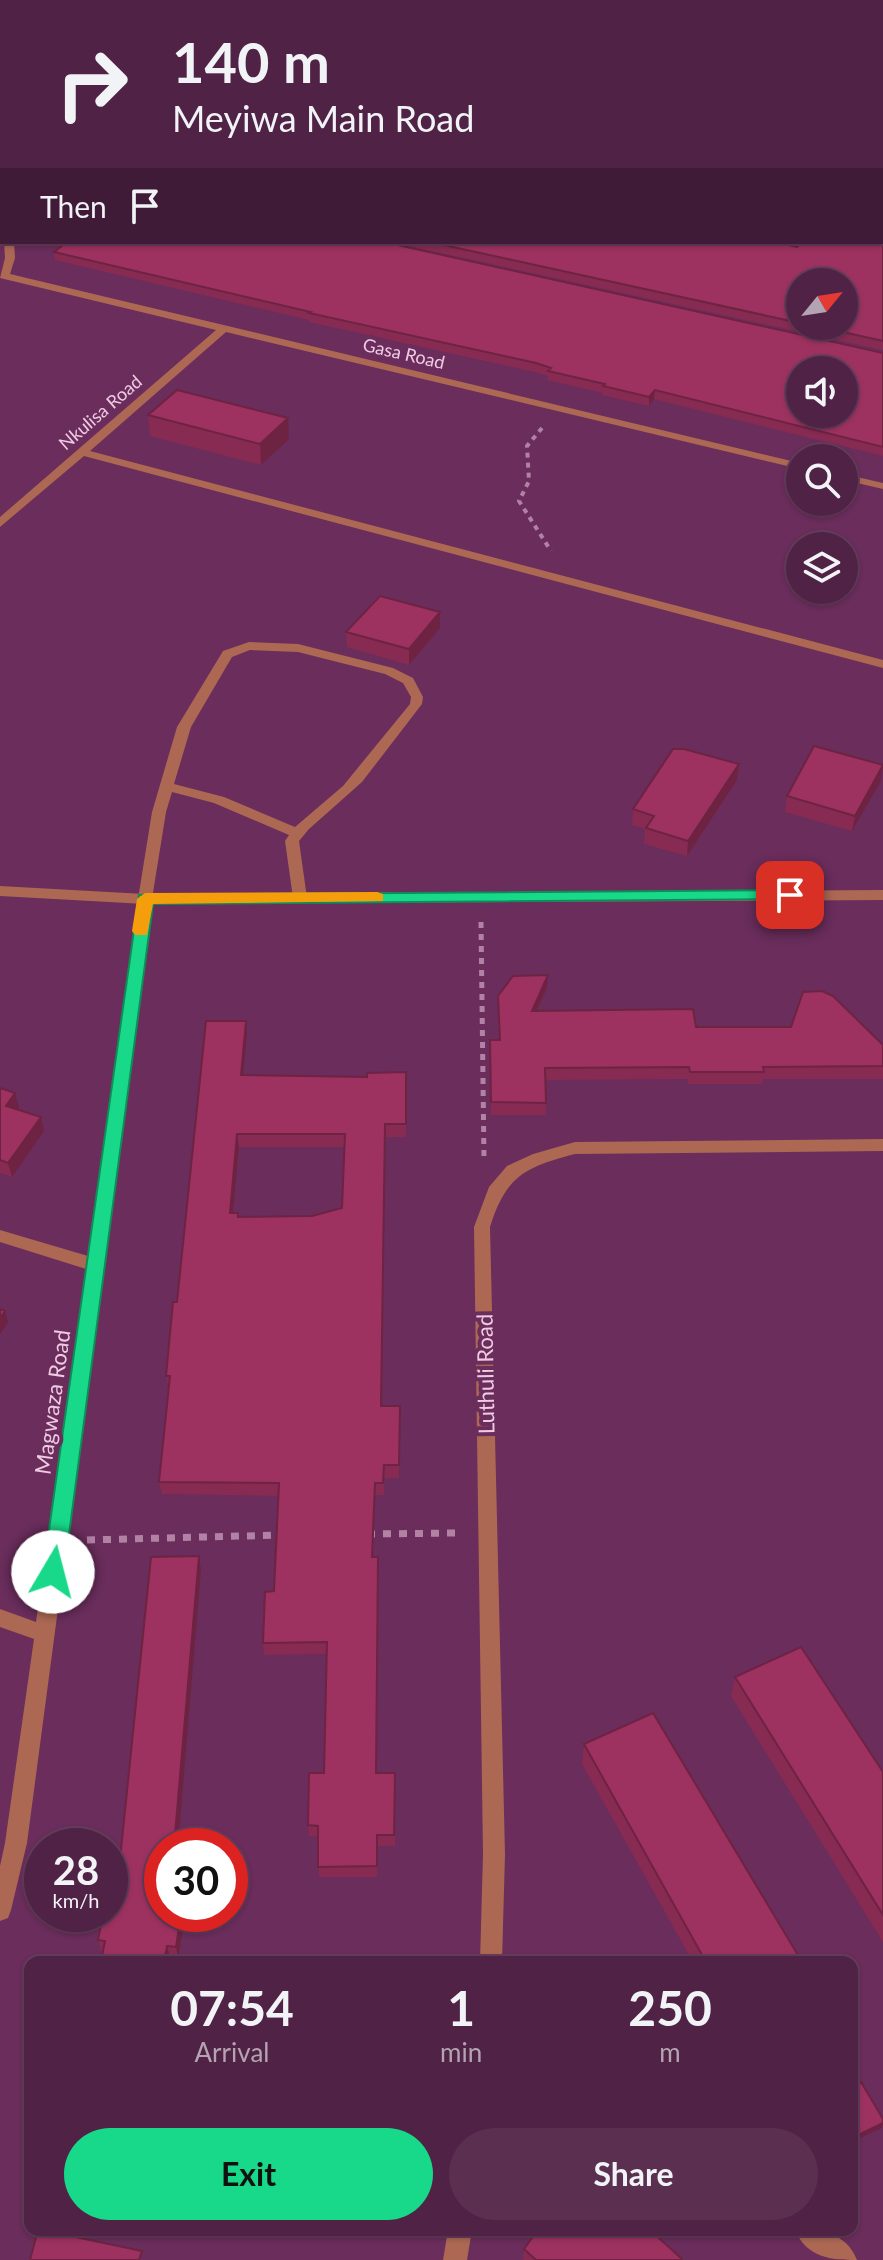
<!DOCTYPE html>
<style>
:root{--surface:#502245;--page:#5a2f50;--text:#f1f3f6;--muted:#b4a4b3;--line:#673f5e;--accent:#17d989}
body{margin:0;font-family:Lato,sans-serif;background:var(--page);color:var(--text);height:100vh;display:flex;flex-direction:column;font-size:30px;white-space:nowrap}
*{box-sizing:border-box;margin:0}
p{font-size:26px;color:var(--muted)}
.icon{flex:none;width:44px;height:44px;fill:none;stroke:currentColor;stroke-width:2;stroke-linecap:round;stroke-linejoin:round}
.map{position:relative;flex:1;overflow:hidden}
.details{position:absolute;left:24px;top:1956px;width:834px;height:280px;display:flex;flex-direction:column;background:var(--surface);border-radius:16px;box-shadow:0 2px 6px #0004,0 0 0 2px var(--line)}
.details>*{flex:none}
.top-card{position:absolute;left:0px;top:0px;width:884px;height:244px;box-shadow:0 2px 6px #0004,0 0 0 2px var(--line);background:#502245;color:var(--text);overflow:hidden}
.needle{width:52px;rotate:60deg}
.controls{position:absolute;left:786px;top:268px;display:grid;gap:16px}
.controls a{display:grid;place-items:center;width:72px;height:72px;border-radius:50%;background:var(--surface);box-shadow:0 2px 6px #0004,0 0 0 2px var(--line);font-size:40px}
.speed{position:absolute;left:24px;top:1828px;display:flex;gap:16px;font-size:40px;font-weight:700;text-align:center}
.speed>*{display:grid;place-content:center;width:104px;height:104px;border-radius:50%;background:var(--surface);box-shadow:0 2px 6px #0004,0 0 0 2px var(--line);line-height:1}
.speed small{font-size:20px;font-weight:400}
.speed .limit{border:12px solid #d22;background:#fff;color:#111}
.pin{position:absolute;display:grid;place-items:center;width:68px;height:68px;color:#fff;margin:-34px;border-radius:16px;box-shadow:0 4px 12px #0006}
.me{position:absolute;width:88px;margin:-44px;rotate:8deg;stroke-linejoin:round;filter:drop-shadow(0 0 6px #0008)}
.turn{display:flex;align-items:center;gap:28px;height:168px;padding:0 40px;font-size:36px}
.turn .icon{width:104px;height:104px;stroke-width:2.5}
.turn b{display:block;font-size:56px;line-height:68px}
.then{display:flex;align-items:center;height:76px;padding:0 40px;background:#0003;gap:16px;font-size:30px}
.eta{display:flex;justify-content:space-evenly;align-items:center;height:136px;text-align:center}
.eta b{font-size:48px;font-weight:700;line-height:56px}
.cta{display:flex;gap:16px;margin-top:auto;padding:16px 40px}
.cta a{flex:1;height:92px;border-radius:48px;background:var(--accent);color:#111;font-size:32px;font-weight:700;line-height:92px;text-align:center}
.cta a+a{background:var(--page);color:var(--text)}
.map>svg:first-child{display:block}
.lines{fill:none;stroke-linecap:round;stroke-linejoin:round}
.path-far2{stroke:#b282a5;stroke-width:4;stroke-dasharray:5 5;stroke-linecap:butt}
.path-far1{stroke:#b282a5;stroke-width:5;stroke-dasharray:6 6;stroke-linecap:butt}
.path{stroke:#b282a5;stroke-width:7;stroke-dasharray:8 8;stroke-linecap:butt}
.service{fill:#ac6853;fill-rule:evenodd}
.minor{fill:#ac6853;fill-rule:evenodd}
.tertiary{fill:#ac6853;fill-rule:evenodd}
.wall{fill:#872b53;fill-rule:evenodd}
.shaded-wall{fill:#6e2343}
.building{fill:#9d3260;stroke:#6e2343;stroke-width:2;fill-rule:evenodd}
.route{fill:#17d989;stroke:#0f8d59;stroke-width:2}
.slow{fill:#f59e0b}
.labels{text-anchor:middle;dominant-baseline:central;stroke-width:8;stroke-linejoin:round;paint-order:stroke}
.far-street-label{font-size:18px;fill:#efcae3;stroke:#6a2d5c}
.street-label{font-size:22px;fill:#efcae3;stroke:#6a2d5c}
</style>
<div class="map">
<svg width="883" height="2260" viewBox="0 0 883 2260">
<rect width="100%" height="100%" fill="#6a2d5c"/>
<g class="lines">
<path class="path-far2" d="M542 428 527 446 529 481 519 501 551 551"/>
<path class="path-far1" d="M481 922 484 1160"/>
<path class="path" d="M367 1534 457 1533
M87 1540 281 1535"/>
<path class="service" d="M249 642 298 644 393 668 413 678 423 697 422 704 362 782 309 829 299 841 307 898 305 901H295L293 898 285 841 289 835 214 803 172 792 166 812 152 899 145 904 140 902 138 899 152 812 177 727 223 651ZM250 650 298 652 385 674 403 683 411 697 410 704 343 786 295 827 224 797 174 784 191 727 232 657Z"/>
<path class="minor" d="M0 63 2 64V99L0 98Z
M4 242H14L15 258 10 274 800 463V469L226 332 90 451 883 660V668L84 456 0 527V517L216 330 0 278 5 258Z
M844 474 883 483V489L844 480Z
M145 894 152 899 27 1843 11 1910 8 1918 0 1921V1866L5 1843 34 1639 0 1627V1609L36 1622 86 1269 0 1242V1230L88 1256 138 899Z
M883 1139V1151L575 1154C525 1167 506 1176 490 1227L505 1854 502 1962H480L483 1854 474 1227 489 1187 507 1166 533 1154 575 1142Z
M448 2230H472L467 2260H443Z
M795 2230C821 2230 846 2232 857 2260 831 2260 807 2258 795 2230Z"/>
<path class="tertiary" d="M0 886 145 894 883 890V900L145 904 0 896Z"/>
</g>
<path class="wall" d="M391 242H774L797 247 883 243V350ZM800 282 844 326H800Z
M54 252 883 353V456L654 399 649 406 602 395 603 393 547 380 548 376 535 372 309 322V320L55 260Z
M148 415 289 439 261 465 150 436Z
M440 628 409 665 347 647 346 632Z
M739 764 737 780 687 856 644 844 645 829 632 825 633 809Z
M881 781 852 831 785 812 787 796Z
M548 975 547 988 537 1011 883 1045V1079H763L762 1084H688V1079L545 1080 546 1115H491L490 1040H499L498 996Z
M247 1034 243 1075 367 1077 406 1072V1137H385L382 1406H400L399 1478H384V1495H375L373 1557 379 1569 376 1773 395 1784V1846H378L377 1877H319L318 1837 309 1836 308 1825 324 1773 327 1654 264 1655 263 1643 274 1591 278 1496 162 1494 159 1482 169 1389 166 1376 177 1302ZM239 1147H344L342 1208 312 1216 239 1217 238 1213H233Z
M0 1088 19 1108 17 1109 41 1117 44 1131 12 1177 0 1173Z
M201 1570 162 1914H181L184 1925 178 1958 170 1957 169 1962H104L102 1956 103 1952 101 1951 98 1940 115 1908Z
M735 1677 883 1772V1942L731 1696Z
M584 1744 802 1962H693L582 1764Z
M292 2230H323L321 2238Z
M524 2249 682 2260H524L523 2259Z"/>
<path class="shaded-wall" d="M655 390 654 399 649 406V397Z
M288 418 289 439 261 465 260 444Z
M440 612V628L409 665V649Z
M739 764 737 780 687 856 688 841Z
M883 767 881 781 852 831 855 816Z
M548 975 547 988 531 1023 532 1011Z
M246 1021 247 1034 242 1088 241 1075Z
M15 1093 19 1108 9 1121 6 1106Z
M41 1117 44 1131 12 1177 8 1163Z
M237 1134 239 1147 232 1226 230 1213Z
M5 1311 8 1322 0 1334V1318Z
M199 1556 201 1570 178 1846H174Z
M181 1914 184 1925 178 1958 176 1947Z
M167 1946 170 1957 169 1962H164Z
M883 2123 882 2128 852 2142V2138Z"/>
<path class="building" d="M72 0H883V37L882 2H70Z
M882 45H883L882 133Z
M882 139 883 142V232H882Z
M67 242H384L883 353V447L655 390 649 397 603 386 605 384 548 371 551 368 536 363 309 313 311 312 54 252ZM800 370H844V414H800Z
M430 242H774L797 247 803 242H878L883 243V341L816 326H844V282H800V323Z
M177 390 288 418 260 444 148 415Z
M380 596 440 612 409 649 346 632Z
M814 746 883 765 855 816 787 796Z
M673 749H684L739 764 688 841 646 828 654 816 633 809Z
M548 975 532 1011 693 1009 696 1027H791L803 992 822 991 833 996 883 1045V1066L763 1067 764 1072H690L689 1067 545 1068 546 1103 491 1102 490 1040H500L498 996 513 976Z
M206 1021H246L241 1075 367 1077V1073L406 1072V1124H385L381 1406H400L399 1465H384L383 1483H375L372 1557H378L376 1773H395L394 1835H377V1866L318 1867V1826L308 1825 309 1773H324L327 1642 263 1643 265 1592 274 1591 279 1483 159 1482 170 1376H166L173 1302H177ZM237 1134H345L342 1208 312 1216 238 1217V1213H230Z
M0 1088 15 1093 6 1106 41 1117 8 1163 0 1160Z
M0 1309 5 1311 0 1318Z
M199 1556 174 1846H162V1914H181L176 1947 167 1946 164 1962H107L108 1956H102L105 1941 98 1940 103 1914H110V1907L115 1908 151 1557Z
M801 1647 883 1772V1915L735 1677Z
M653 1713 802 1962H706L584 1744Z
M316 1957 366 1962H316Z
M861 2082 883 2119V2123L852 2138V2087Z
M38 2230H42L142 2251 139 2260H30Z
M538 2230H650L682 2259V2260H536L524 2249Z"/>
<path class="route" d="M790 890 796 892V899L153 904 64 1572 61 1578 53 1581 46 1578 43 1572 139 895Z"/>
<path class="slow" d="M377 892 383 894V901L153 904 147 935H135L132 931 137 899 145 893Z"/>
<g class="labels">
<g class="far-street-label">
<text transform="translate(404 353) rotate(13)">Gasa Road</text>
<text transform="translate(100 412) rotate(-41)">Nkulisa Road</text>
</g>
<g class="street-label">
<text transform="translate(485 1374) rotate(-91)">Luthuli Road</text>
<text transform="translate(52 1402) rotate(-82)">Magwaza Road</text>
</g>
</g>
</svg>
<div class="controls">
<a><svg class="needle" viewBox="-14 -14 28 28"><path d="M0-13l5 13h-10z" fill="#e53935"/><path d="M0 13l5-13h-10z" fill="#b4a4b3"/></svg></a>
<a><svg class="icon" aria-label="sound" viewBox="0 0 24 24"><path d="M4 9h4l5-4v14l-5-4H4zM17 9q2 3 0 6"/></svg></a>
<a><svg class="icon" aria-label="search" viewBox="0 0 24 24"><circle cx="10" cy="10" r="6"/><path d="M15 15l6 6"/></svg></a>
<a><svg class="icon" aria-label="layers" viewBox="0 0 24 24"><path d="M12 4l9 5-9 5-9-5zM3 14l9 5 9-5"/></svg></a>
</div>
<div class="speed"><div>28<small>km/h</small></div><div class="limit">30</div></div>
<div class="pin" style="left:790px;top:895px;background:#d93025"><svg class="icon" aria-label="arrive" viewBox="0 0 24 24"><path d="M6 21V4h12l-3 4 3 4H6"/></svg></div>
<svg class="me" style="left:53px;top:1572px" viewBox="-20 -20 40 40"><circle r="19" fill="#fff"/><path d="M0-13L10 11 0 6-10 11z" fill="#17d989"/></svg>
<div class="top-card">
<div class="turn"><svg class="icon" aria-label="right" viewBox="0 0 24 24"><path d="M7 20v-9h11M14 6l5 5-5 5"/></svg><div><b>140 m</b>Meyiwa Main Road</div></div>
<div class="then">Then<svg class="icon" aria-label="arrive" viewBox="0 0 24 24"><path d="M6 21V4h12l-3 4 3 4H6"/></svg></div>
</div>
<section class="details">
<div class="eta">
<div><b>07:54</b><p>Arrival</p></div>
<div><b>1</b><p>min</p></div>
<div><b>250</b><p>m</p></div>
</div>
<div class="cta"><a>Exit</a><a>Share</a></div>
</section>
</div>
